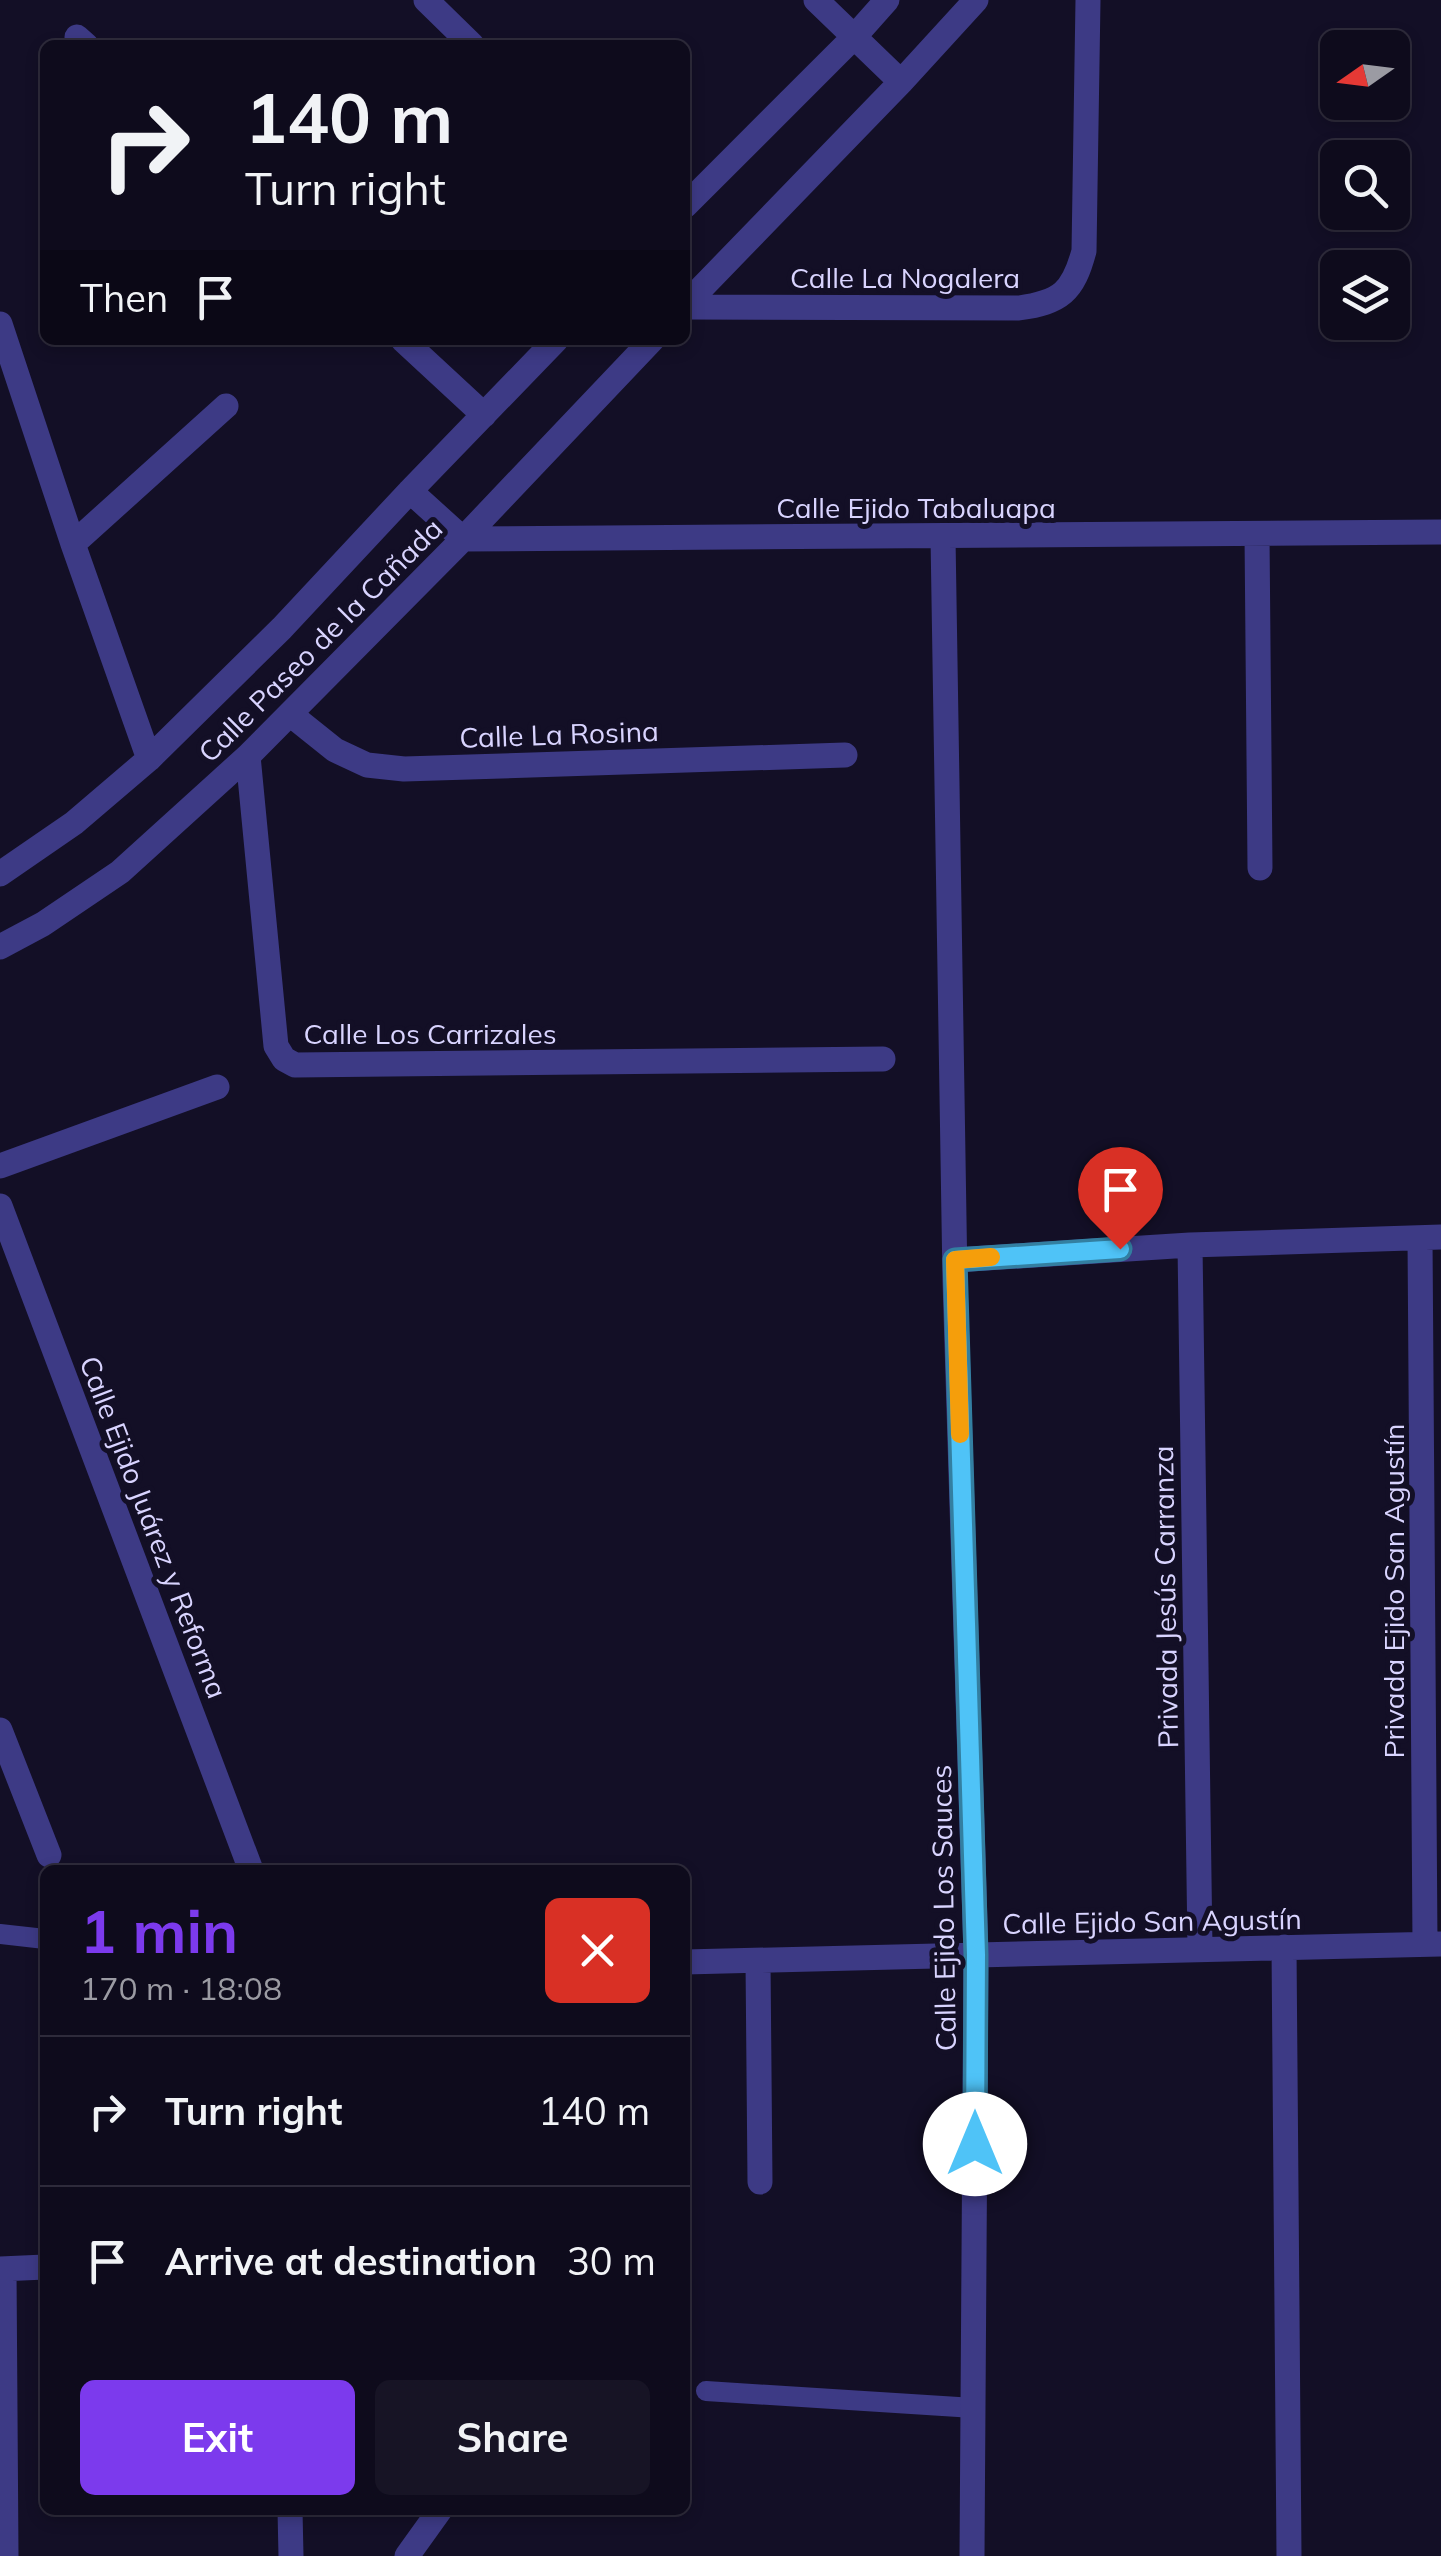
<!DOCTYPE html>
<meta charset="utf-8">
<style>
:root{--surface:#0e0b1c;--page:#171425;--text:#f1f3f6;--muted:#9b9ba3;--line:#2e2b3b;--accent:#7c3aed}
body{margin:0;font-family:Mulish,sans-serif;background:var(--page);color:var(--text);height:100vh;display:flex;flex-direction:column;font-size:38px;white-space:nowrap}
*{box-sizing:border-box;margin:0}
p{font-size:32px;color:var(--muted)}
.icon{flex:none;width:55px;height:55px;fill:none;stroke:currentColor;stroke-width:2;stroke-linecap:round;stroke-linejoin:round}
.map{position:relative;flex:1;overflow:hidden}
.sheet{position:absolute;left:40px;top:1865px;width:650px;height:650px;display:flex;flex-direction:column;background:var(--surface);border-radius:15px;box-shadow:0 5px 15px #0003,0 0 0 2px var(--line)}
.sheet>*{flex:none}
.hud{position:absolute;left:40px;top:40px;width:650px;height:305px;border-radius:15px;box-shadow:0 5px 15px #0003,0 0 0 2px var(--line);background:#0e0b1c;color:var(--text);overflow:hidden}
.needle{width:65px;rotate:256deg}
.tools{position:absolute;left:1320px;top:30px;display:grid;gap:20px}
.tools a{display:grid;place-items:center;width:90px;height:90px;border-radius:15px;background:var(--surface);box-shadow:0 5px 15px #0003,0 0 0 2px var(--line);font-size:50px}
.pin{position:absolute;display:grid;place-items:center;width:85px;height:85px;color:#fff;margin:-102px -42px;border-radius:50% 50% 50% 0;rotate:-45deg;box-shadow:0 0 10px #0007}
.pin .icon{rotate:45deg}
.me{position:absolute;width:110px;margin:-55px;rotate:0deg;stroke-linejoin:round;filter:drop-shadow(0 0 8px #0008)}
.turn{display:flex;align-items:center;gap:35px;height:210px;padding:0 40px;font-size:45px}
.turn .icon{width:130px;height:130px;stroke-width:2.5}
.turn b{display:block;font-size:70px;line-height:85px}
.then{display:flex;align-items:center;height:95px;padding:0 40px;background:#0003;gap:20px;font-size:38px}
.round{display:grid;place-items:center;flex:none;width:105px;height:105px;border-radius:15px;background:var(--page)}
.head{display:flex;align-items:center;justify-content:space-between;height:170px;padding:0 40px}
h1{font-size:60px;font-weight:700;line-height:75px;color:var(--accent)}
.cta{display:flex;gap:20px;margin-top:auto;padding:20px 40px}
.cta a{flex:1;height:115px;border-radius:15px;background:var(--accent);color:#fff;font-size:40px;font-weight:700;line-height:115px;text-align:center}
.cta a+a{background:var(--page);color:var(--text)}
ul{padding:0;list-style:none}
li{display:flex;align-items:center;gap:30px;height:150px;padding:0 40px;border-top:2px solid var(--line)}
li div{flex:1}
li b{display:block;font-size:38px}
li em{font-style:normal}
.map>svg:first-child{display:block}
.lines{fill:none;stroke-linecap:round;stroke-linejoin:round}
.service{stroke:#3d3a85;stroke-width:20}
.minor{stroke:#3d3a85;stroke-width:25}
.route-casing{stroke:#337fa1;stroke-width:25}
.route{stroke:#4fc3f7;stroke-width:18}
.slow{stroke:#f59e0b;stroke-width:18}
.labels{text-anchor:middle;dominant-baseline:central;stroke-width:10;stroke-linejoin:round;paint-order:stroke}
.street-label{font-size:28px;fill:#d9d4ff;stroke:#130f26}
</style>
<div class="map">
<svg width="1441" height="2556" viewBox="0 0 1441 2556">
<rect width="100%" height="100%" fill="#130f26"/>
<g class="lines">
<path class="service" d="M0 1934 45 1939
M706 2391 974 2408"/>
<path class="minor" d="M426 0 472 45
M816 0 901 82
M77 37 86 45
M685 206 855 36 887 0
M685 305 901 82 976 0
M685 307 1019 308C1061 302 1073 292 1084 251L1088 0
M0 324 73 544 149 759
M403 340 484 415
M410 491 463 539 1441 532
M1257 534 1260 868
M943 537 955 1281 976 1955 972 2556
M73 544 226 406
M290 714 335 750 367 765 404 769 845 755
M248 756 276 1046 284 1059 295 1065 883 1059
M0 874 74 823 149 759 282 628 410 491 556 340
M0 947 43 924 120 872 248 756 463 539 652 340
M0 1166 217 1087
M0 1206 251 1870
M1420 1238 1425 1944
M1190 1245 1200 1948
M955 1260 1190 1245 1441 1237
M0 1730 49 1855
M1284 1947 1289 2556
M758 1961 760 2182
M685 1962 1441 1944
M0 2269 45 2267
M4 2269 6 2556
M290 2510 291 2556
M407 2556 440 2510"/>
</g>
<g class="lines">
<g class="route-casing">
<path id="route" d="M975 2144 976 1955 955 1260 1120 1249"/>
</g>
<use href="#route" class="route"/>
<path class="slow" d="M960 1434 955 1260 991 1257"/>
</g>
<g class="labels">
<g class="street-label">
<text x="905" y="277">Calle La Nogalera</text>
<text x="916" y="507">Calle Ejido Tabaluapa</text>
<text transform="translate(320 640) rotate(-45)">Calle Paseo de la Cañada</text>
<text transform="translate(559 734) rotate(-2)">Calle La Rosina</text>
<text x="430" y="1033">Calle Los Carrizales</text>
<text transform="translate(154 1527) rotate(69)">Calle Ejido Juárez y Reforma</text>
<text transform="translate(1393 1591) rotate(-90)">Privada Ejido San Agustín</text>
<text transform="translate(1165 1597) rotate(-91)">Privada Jesús Carranza</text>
<text transform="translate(943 1908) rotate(-91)">Calle Ejido Los Sauces</text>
<text transform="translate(1152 1921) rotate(-1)">Calle Ejido San Agustín</text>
</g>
</g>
</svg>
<div class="tools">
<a><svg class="needle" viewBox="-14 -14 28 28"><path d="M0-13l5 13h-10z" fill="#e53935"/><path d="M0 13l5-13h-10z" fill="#9b9ba3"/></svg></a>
<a><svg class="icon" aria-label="search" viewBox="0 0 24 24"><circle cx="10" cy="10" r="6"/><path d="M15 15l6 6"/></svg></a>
<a><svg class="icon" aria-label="layers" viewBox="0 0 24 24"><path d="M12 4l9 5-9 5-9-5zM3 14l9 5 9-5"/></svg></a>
</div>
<div class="pin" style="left:1120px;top:1249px;background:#d93025"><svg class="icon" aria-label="arrive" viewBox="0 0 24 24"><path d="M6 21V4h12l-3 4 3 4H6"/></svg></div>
<svg class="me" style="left:975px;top:2144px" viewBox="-20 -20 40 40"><circle r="19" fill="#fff"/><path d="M0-13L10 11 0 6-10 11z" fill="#4fc3f7"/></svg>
<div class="hud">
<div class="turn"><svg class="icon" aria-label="right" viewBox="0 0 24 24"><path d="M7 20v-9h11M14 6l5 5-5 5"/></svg><div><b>140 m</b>Turn right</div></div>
<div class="then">Then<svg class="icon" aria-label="arrive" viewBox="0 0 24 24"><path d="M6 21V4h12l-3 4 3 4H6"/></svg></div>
</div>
<section class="sheet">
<div class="head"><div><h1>1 min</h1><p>170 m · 18:08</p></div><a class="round" style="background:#d93025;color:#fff"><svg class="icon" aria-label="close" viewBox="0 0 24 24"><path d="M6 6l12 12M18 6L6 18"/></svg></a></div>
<ul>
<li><svg class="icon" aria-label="right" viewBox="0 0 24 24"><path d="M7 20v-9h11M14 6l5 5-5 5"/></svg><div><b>Turn right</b></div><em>140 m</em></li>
<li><svg class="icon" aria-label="arrive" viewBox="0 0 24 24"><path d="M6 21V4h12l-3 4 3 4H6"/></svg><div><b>Arrive at destination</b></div><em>30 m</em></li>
</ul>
<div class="cta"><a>Exit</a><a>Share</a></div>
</section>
</div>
